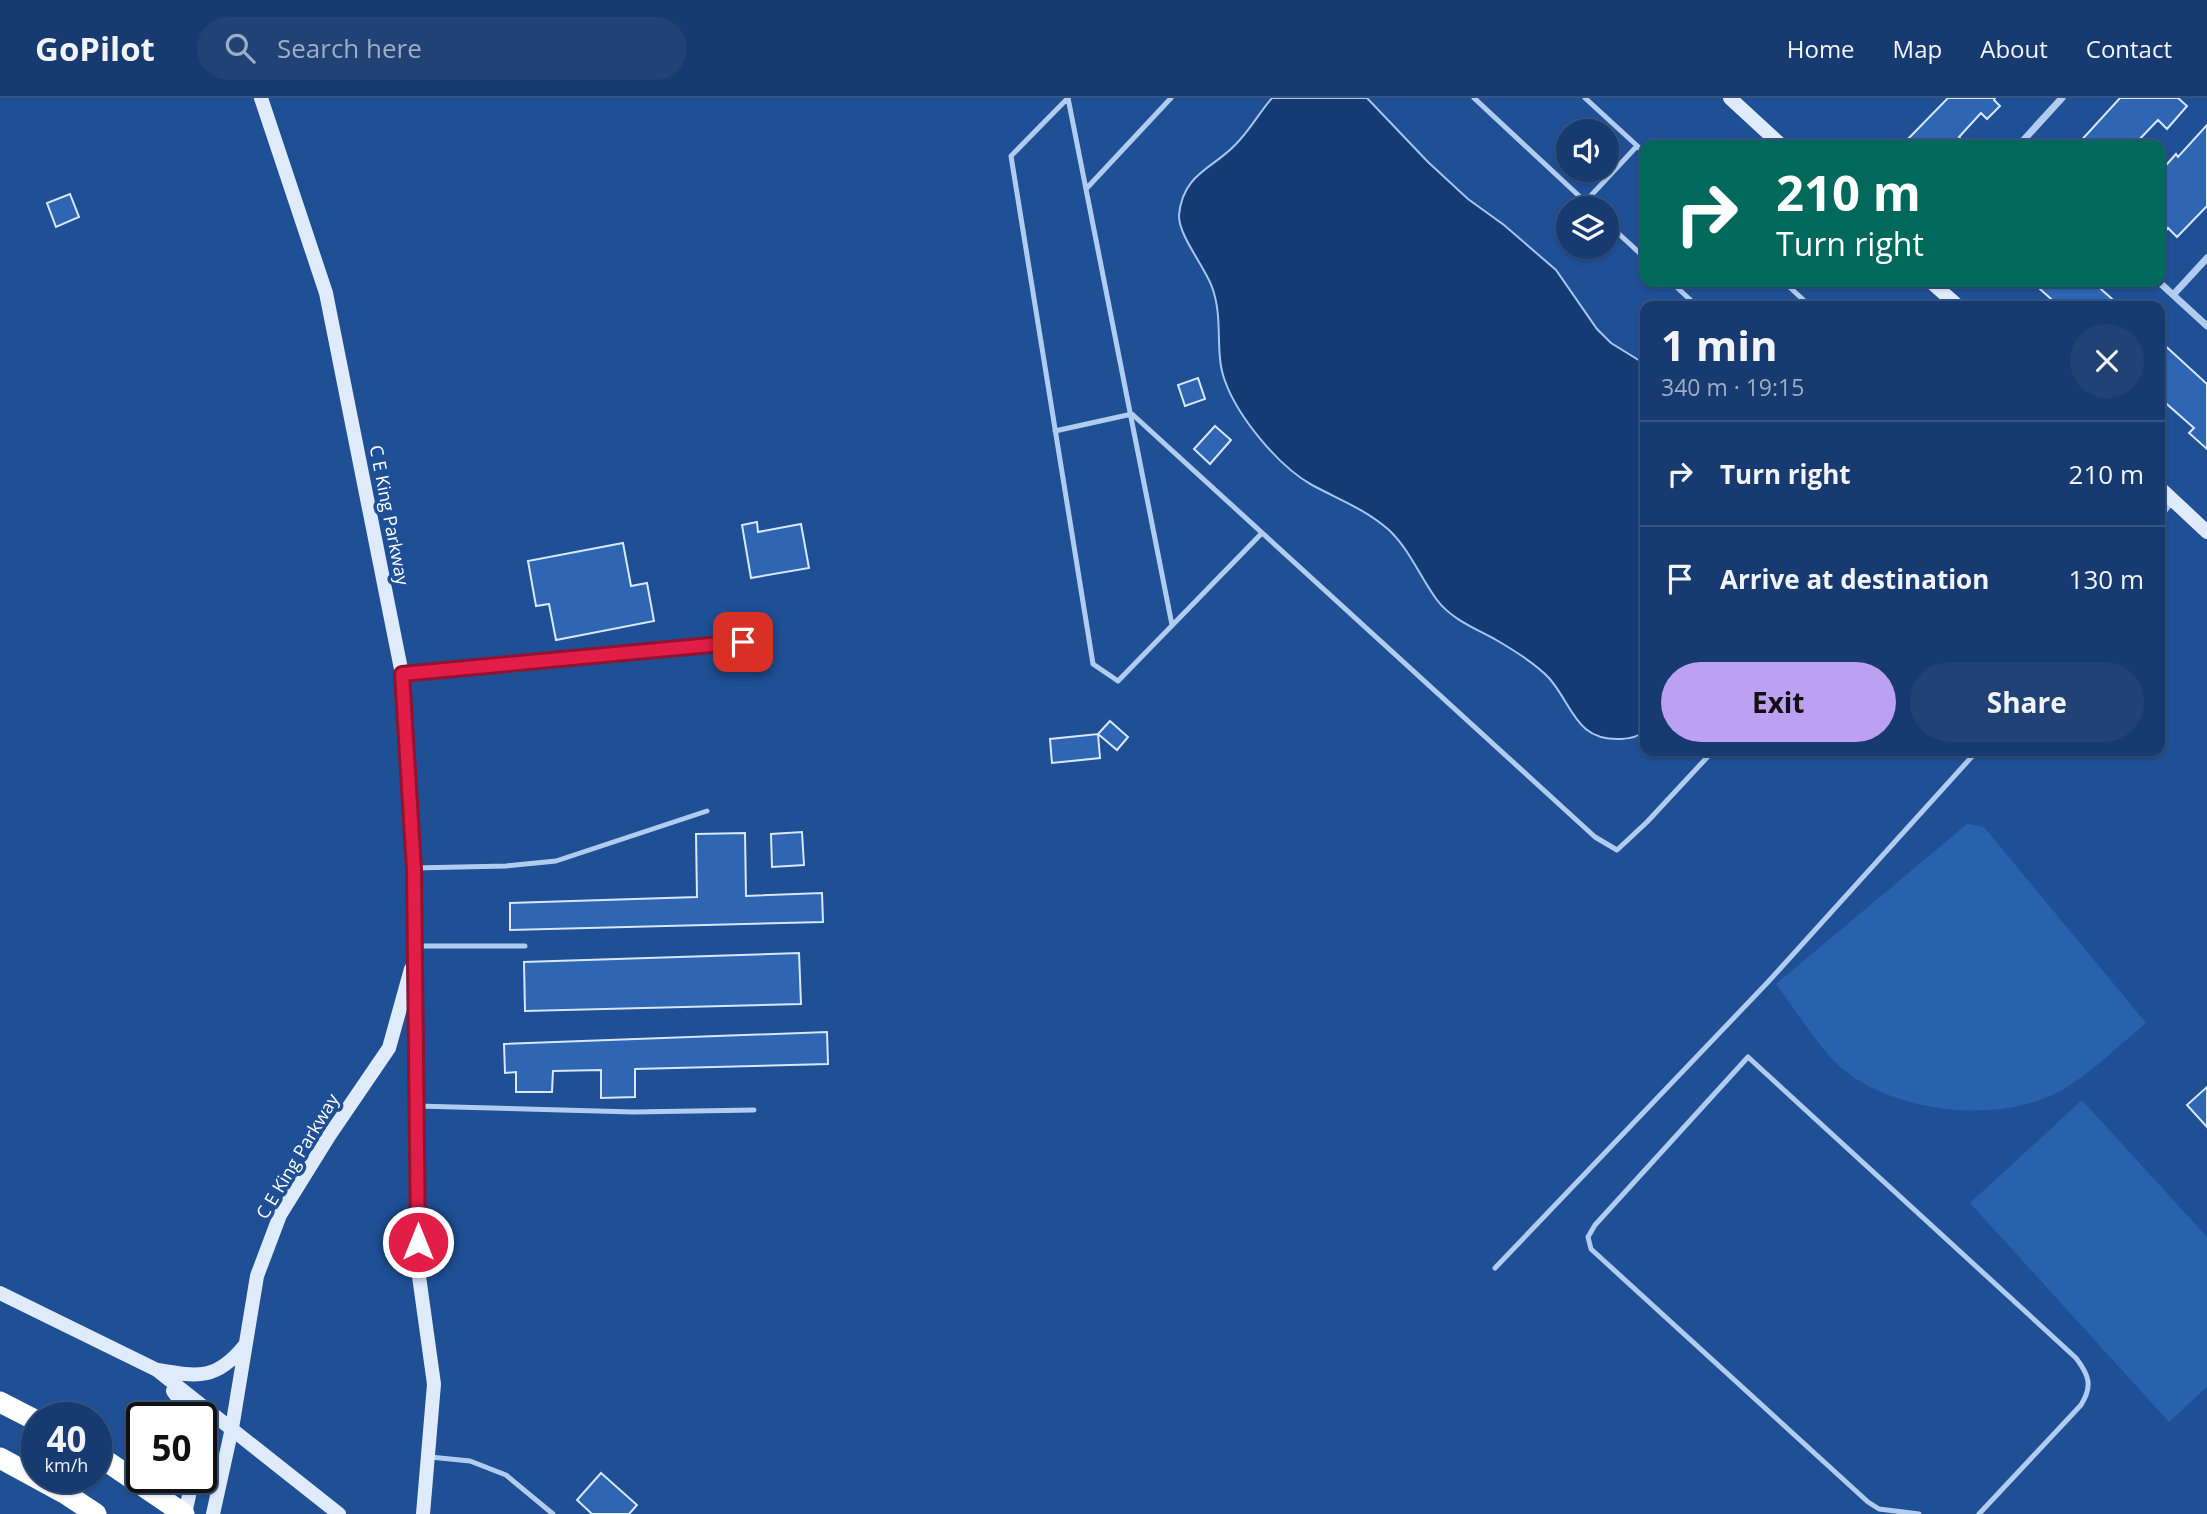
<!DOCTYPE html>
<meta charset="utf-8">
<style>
:root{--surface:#173b70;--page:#204275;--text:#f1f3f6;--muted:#9eadc3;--line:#365583;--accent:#bca0f2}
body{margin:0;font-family:"Open Sans",sans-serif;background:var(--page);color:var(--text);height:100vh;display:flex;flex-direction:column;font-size:26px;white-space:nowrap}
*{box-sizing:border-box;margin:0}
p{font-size:23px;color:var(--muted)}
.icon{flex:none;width:38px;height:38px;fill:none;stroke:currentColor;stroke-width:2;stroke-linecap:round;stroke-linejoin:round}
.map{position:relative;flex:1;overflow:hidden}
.panel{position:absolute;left:1640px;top:203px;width:525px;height:455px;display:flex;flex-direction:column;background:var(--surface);border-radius:14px;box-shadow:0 2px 5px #0004,0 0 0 2px var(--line)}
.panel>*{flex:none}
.top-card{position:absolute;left:1640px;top:42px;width:525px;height:147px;border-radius:14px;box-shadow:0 2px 5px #0004,0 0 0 2px var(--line);background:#00695c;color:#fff;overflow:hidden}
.tools{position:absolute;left:1556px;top:21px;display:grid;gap:14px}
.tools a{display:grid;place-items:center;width:63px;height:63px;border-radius:50%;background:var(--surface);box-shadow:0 2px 5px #0004,0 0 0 2px var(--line);font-size:35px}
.speed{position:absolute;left:21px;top:1304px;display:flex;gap:14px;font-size:35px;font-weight:700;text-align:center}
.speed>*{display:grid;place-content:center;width:91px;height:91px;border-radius:50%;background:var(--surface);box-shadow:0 2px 5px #0004,0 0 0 2px var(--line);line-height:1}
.speed small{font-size:18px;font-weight:400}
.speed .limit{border:4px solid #111;border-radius:10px;background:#fff;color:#111}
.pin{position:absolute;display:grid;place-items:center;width:60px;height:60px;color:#fff;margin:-30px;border-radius:14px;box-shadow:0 4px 10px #0006}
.me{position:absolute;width:77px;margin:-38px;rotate:0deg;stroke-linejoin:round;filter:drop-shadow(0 0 5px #0008)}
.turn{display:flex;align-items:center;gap:24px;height:147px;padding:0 21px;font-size:32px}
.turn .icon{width:91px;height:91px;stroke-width:2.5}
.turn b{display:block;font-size:49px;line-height:60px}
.round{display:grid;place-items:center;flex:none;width:74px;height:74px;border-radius:37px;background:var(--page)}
.overview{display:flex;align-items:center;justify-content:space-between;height:119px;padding:0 21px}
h1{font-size:42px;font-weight:700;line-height:52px}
.primary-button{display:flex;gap:14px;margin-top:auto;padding:14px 21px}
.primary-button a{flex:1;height:80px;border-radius:42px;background:var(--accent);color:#111;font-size:28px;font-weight:700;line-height:80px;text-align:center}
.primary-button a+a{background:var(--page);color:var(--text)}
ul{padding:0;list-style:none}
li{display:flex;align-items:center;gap:21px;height:105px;padding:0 21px;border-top:2px solid var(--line)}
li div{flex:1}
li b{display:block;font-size:26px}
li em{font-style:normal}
header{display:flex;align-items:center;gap:42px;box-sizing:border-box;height:98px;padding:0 35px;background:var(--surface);border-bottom:2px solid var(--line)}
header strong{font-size:33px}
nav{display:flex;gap:38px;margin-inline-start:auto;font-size:24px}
.search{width:490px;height:63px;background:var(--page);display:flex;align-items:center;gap:18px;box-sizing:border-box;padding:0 24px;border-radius:38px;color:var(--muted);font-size:26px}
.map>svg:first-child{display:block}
.green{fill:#2861ae}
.water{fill:#153b74;stroke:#a6c6f0;stroke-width:2}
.building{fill:#2e66b3;stroke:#d9e7fa;stroke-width:2}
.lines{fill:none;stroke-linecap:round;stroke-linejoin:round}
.service{stroke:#b2ccef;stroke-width:5}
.minor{stroke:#b2ccef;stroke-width:7}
.secondary{stroke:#dfeafb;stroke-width:14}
.motorway{stroke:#fff;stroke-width:21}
.route-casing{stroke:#92132f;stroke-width:18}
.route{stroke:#e11d48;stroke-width:12}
.labels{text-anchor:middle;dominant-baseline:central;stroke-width:7;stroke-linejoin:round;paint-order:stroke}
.street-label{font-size:18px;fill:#fff;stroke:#1f4f95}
</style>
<header>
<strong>GoPilot</strong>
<div class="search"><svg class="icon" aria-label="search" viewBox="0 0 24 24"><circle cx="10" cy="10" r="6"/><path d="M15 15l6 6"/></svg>Search here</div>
<nav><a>Home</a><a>Map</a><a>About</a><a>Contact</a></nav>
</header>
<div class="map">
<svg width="2207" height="1416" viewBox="0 0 2207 1416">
<rect width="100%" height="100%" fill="#1f4f95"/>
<path class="green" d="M1967 726 1984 729 2146 925C2121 946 2090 976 2062 992 2000 1028 1886 1015 1835 964 1813 941 1795 911 1776 886Z
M2082 1002 2207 1139V1289L2169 1324 1970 1105Z"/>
<path class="water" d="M1272 0H1367L1428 64 1468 101 1504 127 1556 172 1597 231 1611 245 1645 266V633C1637 639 1632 640 1621 641 1575 643 1573 607 1549 580 1536 566 1515 553 1498 543 1477 531 1452 522 1437 502 1420 479 1410 452 1389 432 1365 411 1340 402 1312 387 1278 368 1238 319 1225 283 1214 255 1224 221 1212 189 1205 169 1178 137 1179 117 1183 75 1213 71 1236 46 1250 32 1259 15 1272 0Z"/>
<path class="building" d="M1948 0H1995L1994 2 2000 8 1987 21 1981 15 1959 39 1967 47H1902Z
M2120 0H2178L2187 8 2167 31 2158 22 2134 47H2077Z
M2207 27V108L2177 139 2168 130 2160 139V74L2176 56 2178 59Z
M70 96 79 119 56 129 47 105Z
M2032 184H2093L2120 208H2059Z
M2160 243 2207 286V351L2189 335 2194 330 2160 300Z
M1198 280 1205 301 1185 308 1178 287Z
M1215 328 1231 342 1210 366 1194 351Z
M757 424 758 434 801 426 809 470 751 480 742 427Z
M623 445 631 488 647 485 654 523 556 542 549 506 536 508 528 463Z
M1110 623 1128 639 1117 652 1098 636Z
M1098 636 1100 660 1052 665 1050 641Z
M802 734 804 767 772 769 771 736Z
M745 735 746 798 822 795 823 824 510 832V805L697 799 696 736Z
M799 855 801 906 525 913 524 864Z
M827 934 828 966 635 971V999L601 1000V972L553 973 552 994H516V974L505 975 504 946Z
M2207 989V1029L2187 1007Z
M601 1375 637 1407 629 1416H592L577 1402Z"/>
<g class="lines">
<path class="service" d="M1068 0 1011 58 1093 566 1118 583 1262 435
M1068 0 1172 527
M1474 0 1592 110
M1585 0 1645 55
M1086 91 1171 0
M1585 104 1637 48
M1606 124 1645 160
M1671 184 1697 208
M1784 184 1810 208
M1055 333 1132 316 1595 739 1617 752 1647 724 1713 653
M2160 419 2173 403
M402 576 743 544
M414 770 506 768 556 763 707 713
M416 848H525
M417 1008 633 1014 754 1012
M1495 1170 1768 884 1977 653
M430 1359 470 1363 506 1377 553 1416
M1919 1416 1879 1411 1868 1404 1591 1151 1588 1139 1595 1127 1748 959 2076 1260C2089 1277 2093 1288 2081 1307L1979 1416"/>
<path class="minor" d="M2019 47 2062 0
M2159 184 2207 228
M2173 197 2207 160"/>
<path class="secondary" d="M261 0 326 195 402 576 414 771 418 1171 434 1286 423 1416
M1730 0 1781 47
M1931 184 1958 208
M2160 390 2207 434
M0 1195 157 1272 339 1416
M158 1272C199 1279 217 1282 245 1247
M173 1293 193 1320
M185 1416 193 1379
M213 1416 232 1330 257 1178 280 1117 329 1038 389 950 411 871"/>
<path class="motorway" d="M0 1304 37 1323
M96 1356 184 1416
M0 1360 66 1396 96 1416"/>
</g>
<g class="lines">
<g class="route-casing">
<path id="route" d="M418 1144 414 771 402 576 743 544"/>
</g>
<use href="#route" class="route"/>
</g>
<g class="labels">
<g class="street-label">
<text transform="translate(390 417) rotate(79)">C E King Parkway</text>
<text transform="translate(297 1058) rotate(-59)">C E King Parkway</text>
</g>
</g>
</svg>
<div class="tools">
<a><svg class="icon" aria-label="sound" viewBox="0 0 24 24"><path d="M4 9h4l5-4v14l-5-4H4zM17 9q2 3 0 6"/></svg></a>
<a><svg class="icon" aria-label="layers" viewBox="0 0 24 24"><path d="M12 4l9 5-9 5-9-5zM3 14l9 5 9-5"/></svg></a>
</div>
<div class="speed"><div>40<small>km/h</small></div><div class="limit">50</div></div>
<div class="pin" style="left:743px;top:544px;background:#d93025"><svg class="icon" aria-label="arrive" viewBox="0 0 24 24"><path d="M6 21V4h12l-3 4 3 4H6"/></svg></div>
<svg class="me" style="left:418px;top:1144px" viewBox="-20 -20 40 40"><circle r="17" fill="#e11d48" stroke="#fff" stroke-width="3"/><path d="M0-11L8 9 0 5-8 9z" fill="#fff"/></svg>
<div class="top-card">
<div class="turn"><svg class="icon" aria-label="right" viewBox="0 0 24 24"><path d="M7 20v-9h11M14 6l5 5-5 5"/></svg><div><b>210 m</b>Turn right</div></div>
</div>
<section class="panel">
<div class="overview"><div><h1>1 min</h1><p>340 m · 19:15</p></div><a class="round"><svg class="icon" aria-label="close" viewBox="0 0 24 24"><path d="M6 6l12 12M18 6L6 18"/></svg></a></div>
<ul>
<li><svg class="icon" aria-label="right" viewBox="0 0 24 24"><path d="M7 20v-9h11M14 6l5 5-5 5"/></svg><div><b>Turn right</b></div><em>210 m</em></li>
<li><svg class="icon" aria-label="arrive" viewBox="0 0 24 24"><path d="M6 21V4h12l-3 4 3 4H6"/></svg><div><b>Arrive at destination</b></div><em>130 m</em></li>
</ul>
<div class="primary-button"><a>Exit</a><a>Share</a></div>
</section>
</div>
